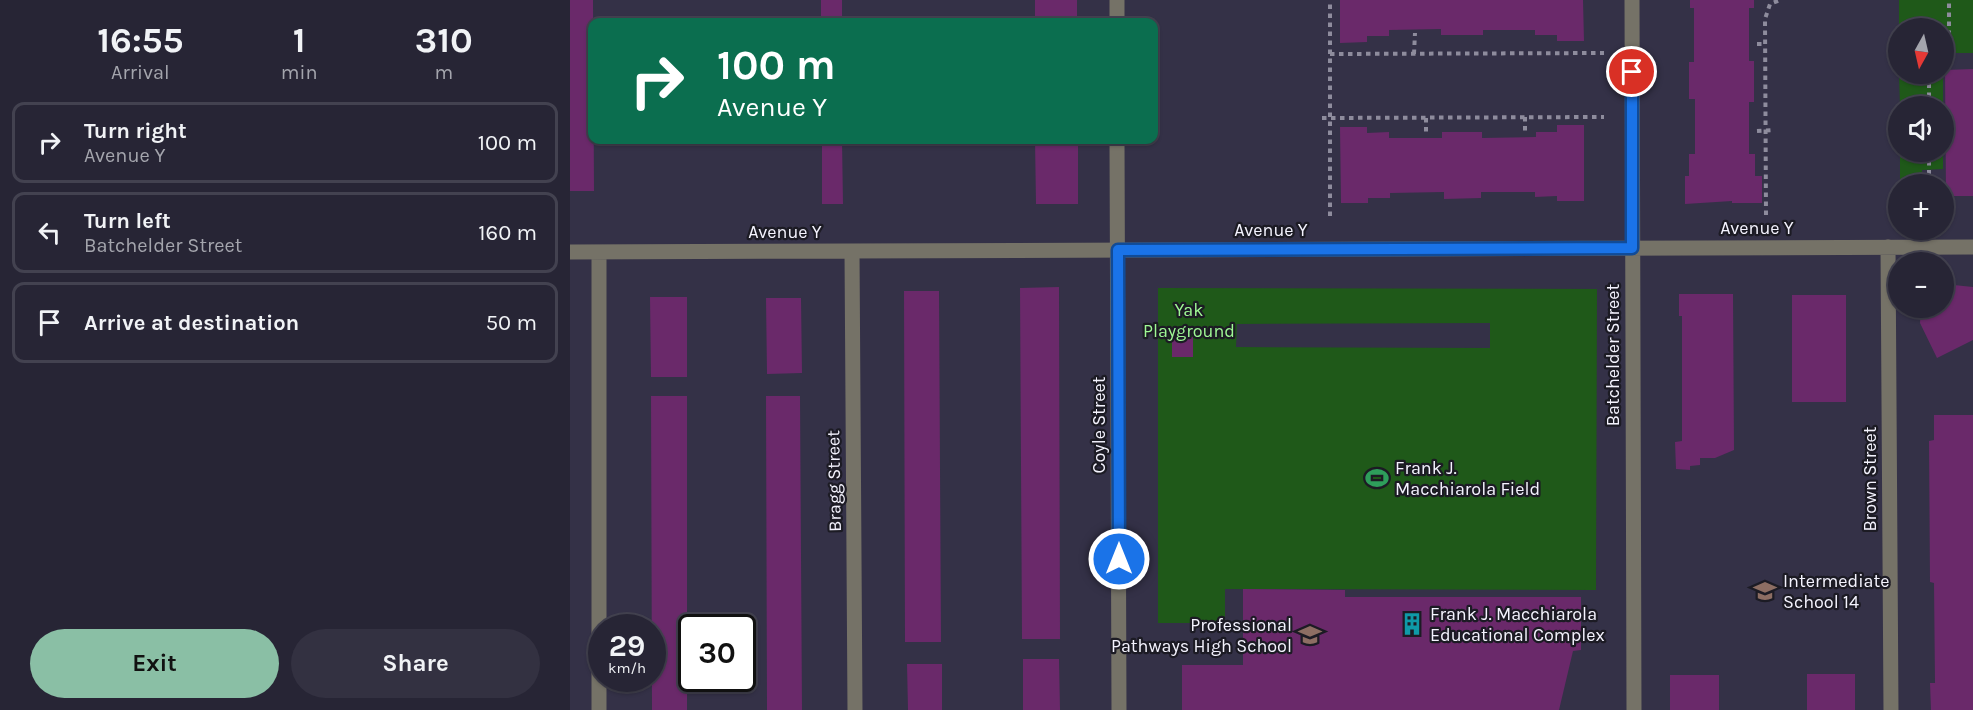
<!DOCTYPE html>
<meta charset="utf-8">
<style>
:root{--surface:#272535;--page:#333141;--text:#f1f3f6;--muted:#a4a5ad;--line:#434250;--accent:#8abfa5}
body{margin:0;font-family:Karla,sans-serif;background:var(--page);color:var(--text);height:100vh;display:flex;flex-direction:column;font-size:22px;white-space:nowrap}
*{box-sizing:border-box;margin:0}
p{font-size:20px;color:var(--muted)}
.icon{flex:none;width:33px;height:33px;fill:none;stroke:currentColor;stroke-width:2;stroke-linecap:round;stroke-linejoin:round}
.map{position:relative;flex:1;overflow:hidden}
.panel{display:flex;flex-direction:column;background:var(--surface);width:570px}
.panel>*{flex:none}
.hud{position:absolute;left:18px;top:18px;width:570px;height:126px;border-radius:12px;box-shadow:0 2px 4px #0004,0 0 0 2px var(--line);background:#0b6e4f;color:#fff;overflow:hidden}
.needle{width:39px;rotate:188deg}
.tools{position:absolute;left:1318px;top:18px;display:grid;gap:12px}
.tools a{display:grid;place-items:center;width:66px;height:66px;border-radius:50%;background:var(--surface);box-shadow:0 2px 4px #0004,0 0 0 2px var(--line);font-size:30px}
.speed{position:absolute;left:18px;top:614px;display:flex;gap:12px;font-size:30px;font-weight:700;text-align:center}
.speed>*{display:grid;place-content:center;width:78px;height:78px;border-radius:50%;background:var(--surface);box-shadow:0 2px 4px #0004,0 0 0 2px var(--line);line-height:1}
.speed small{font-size:15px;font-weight:400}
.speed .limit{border:3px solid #111;border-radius:9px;background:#fff;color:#111}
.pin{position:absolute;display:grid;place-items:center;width:51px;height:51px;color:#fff;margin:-26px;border:3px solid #fff;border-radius:50%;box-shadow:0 2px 6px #0007}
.me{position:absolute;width:66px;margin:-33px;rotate:0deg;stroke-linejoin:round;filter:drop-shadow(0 0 4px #0008)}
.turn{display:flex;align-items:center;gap:21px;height:126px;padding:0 30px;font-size:27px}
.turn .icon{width:78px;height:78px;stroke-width:2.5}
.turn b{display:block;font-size:42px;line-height:51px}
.eta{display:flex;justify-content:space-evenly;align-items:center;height:102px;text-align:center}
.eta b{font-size:36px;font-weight:700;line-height:42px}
.primary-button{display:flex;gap:12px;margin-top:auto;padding:12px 30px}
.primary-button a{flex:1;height:69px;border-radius:36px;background:var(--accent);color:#111;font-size:24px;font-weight:700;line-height:69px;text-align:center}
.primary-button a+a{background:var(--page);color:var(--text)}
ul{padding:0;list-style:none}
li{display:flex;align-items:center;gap:18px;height:81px;margin:0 12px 9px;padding:0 18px;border:3px solid var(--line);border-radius:12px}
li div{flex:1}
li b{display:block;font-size:22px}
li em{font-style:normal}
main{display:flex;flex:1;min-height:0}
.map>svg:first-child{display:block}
.green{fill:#1f5919;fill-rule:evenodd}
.building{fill:#6a296a}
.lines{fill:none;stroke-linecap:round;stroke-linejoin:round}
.path{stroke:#8e8c9d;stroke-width:4;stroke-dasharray:4.5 4.5;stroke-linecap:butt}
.minor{stroke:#757267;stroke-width:15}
.route-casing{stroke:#114b97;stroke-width:15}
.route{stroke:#1a73e8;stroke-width:10}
.labels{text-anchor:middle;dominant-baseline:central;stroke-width:4.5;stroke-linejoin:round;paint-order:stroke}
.street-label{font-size:18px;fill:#f4f3fe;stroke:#1c1b24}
.park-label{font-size:18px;fill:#9ff895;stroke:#1c1b24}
.poi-label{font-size:18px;fill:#f4f3fe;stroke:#1c1b24;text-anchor:start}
</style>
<main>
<section class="panel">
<div class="eta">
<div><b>16:55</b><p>Arrival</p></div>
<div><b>1</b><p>min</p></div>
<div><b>310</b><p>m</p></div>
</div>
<ul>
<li><svg class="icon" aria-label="right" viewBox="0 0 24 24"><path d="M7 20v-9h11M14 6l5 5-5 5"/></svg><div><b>Turn right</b><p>Avenue Y</p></div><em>100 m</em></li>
<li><svg class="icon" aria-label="left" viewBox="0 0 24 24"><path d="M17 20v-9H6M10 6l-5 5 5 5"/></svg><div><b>Turn left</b><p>Batchelder Street</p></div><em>160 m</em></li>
<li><svg class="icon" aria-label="arrive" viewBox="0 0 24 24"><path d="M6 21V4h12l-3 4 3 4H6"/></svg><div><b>Arrive at destination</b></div><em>50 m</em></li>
</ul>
<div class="primary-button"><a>Exit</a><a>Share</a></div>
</section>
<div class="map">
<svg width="1403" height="710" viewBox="0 0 1403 710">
<rect width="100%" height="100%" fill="#343147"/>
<path class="green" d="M1329 0H1403V53H1374V28H1329Z
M1329 74H1373V106H1330Z
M1330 152H1373V169L1352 170V184H1330Z
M588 288 1027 289 1026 590 655 589V623H588ZM920 323V348L666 347 667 324Z"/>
<path class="building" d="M0 0H23L24 191H0Z
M251 0H272V22H251Z
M465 0H507V22H465Z
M770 0H1013L1014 41H987V35H965V30H913V35H871V29L819 30V36H797V42L770 43Z
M1120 0H1184V8H1179V61H1184V102H1179V154H1185V176H1192V203H1162V201L1115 204V176H1119V154H1125V99H1119V62H1124V8H1120Z
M1403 69V196H1376L1375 70Z
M987 125H1014V201H987V196L965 197V192H911V198L874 199V192L820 193V198H798V203H771L770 127H797V133L819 132V138H872V132H912V138L966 137V132H987Z
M252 140H272L273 204H252Z
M465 140H508V204H466Z
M1374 284 1403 287V340L1367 358 1350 323 1351 308H1374Z
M489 287 490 639H452L450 288Z
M334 291H369L371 642H335Z
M1109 294H1163L1164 450 1145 458H1130V465L1120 466V470L1106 469 1105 442 1112 441V316H1109Z
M1222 295H1276V402H1222Z
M80 297H117V377H81Z
M196 298H231L232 373 197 374Z
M602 337H623V357H602Z
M81 396H117V710H82Z
M196 396H230L232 710H197Z
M1364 415H1403V710H1361L1360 683H1365L1364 583 1360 582 1359 441 1364 440Z
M673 589 775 590V597H1011V650L1003 651 989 710H612V665H673Z
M453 659H489L490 710H453Z
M337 664H372V710H338Z
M1237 674H1285V710H1237Z
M1100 675H1149V710H1100Z"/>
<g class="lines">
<path class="path" d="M1374 39H1379V0
M1187 44H1196
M760 54 1034 53
M844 54 845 33
M1359 106V74
M955 117V135
M752 118 1034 117
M856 118V136
M1187 131 1203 130
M1359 152V184
M1196 215 1195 19 1200 4 1210 0
M760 216V0"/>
<path class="minor" d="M547 0V22
M1062 0 1064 710
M547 140 549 710
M1318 247 1321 710
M282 251 285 710
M0 252 1403 247
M29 252V710"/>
</g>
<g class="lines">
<g class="route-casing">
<path id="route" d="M549 559 548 250 1062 248V72"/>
</g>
<use href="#route" class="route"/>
</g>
<defs>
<g id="stadium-bare" transform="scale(1.8)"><path d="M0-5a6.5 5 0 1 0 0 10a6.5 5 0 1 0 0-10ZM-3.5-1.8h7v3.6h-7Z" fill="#2e9e5b" stroke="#1c1b24" stroke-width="2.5" paint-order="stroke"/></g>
<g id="school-bare" transform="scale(1.8)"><path d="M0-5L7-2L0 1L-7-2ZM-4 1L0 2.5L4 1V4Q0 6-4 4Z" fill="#8d6e63" stroke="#1c1b24" stroke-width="2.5" paint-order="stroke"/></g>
<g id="building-bare" transform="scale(1.8)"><path d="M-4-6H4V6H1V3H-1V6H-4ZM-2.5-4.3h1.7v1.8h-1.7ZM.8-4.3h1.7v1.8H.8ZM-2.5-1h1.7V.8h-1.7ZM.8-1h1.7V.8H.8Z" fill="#0f9aa8" stroke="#1c1b24" stroke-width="2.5" paint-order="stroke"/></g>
</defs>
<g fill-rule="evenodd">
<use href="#stadium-bare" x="807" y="478"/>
<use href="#school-bare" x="1195" y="591"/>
<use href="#building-bare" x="842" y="624"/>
<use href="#school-bare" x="740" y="635"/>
</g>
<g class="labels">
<g class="street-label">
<text x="1187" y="228">Avenue Y</text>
<text x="701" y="230">Avenue Y</text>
<text x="215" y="232">Avenue Y</text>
<text transform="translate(1043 355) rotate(-90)">Batchelder Street</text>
<text transform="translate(529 425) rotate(-90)">Coyle Street</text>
<text transform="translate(1300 479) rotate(-90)">Brown Street</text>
<text transform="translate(264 481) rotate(-91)">Bragg Street</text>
</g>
<g class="park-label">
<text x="619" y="310">Yak<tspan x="619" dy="21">Playground</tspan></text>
</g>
<g class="poi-label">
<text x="825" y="468">Frank J.<tspan x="825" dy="21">Macchiarola Field</tspan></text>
<text x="1213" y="581">Intermediate<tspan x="1213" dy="21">School 14</tspan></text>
<text x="860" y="614">Frank J. Macchiarola<tspan x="860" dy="21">Educational Complex</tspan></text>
<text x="722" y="625" text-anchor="end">Professional<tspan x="722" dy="21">Pathways High School</tspan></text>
</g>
</g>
</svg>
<div class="tools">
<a><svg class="needle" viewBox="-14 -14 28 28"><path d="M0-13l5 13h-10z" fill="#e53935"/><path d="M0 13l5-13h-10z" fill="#a4a5ad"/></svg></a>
<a><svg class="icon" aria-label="sound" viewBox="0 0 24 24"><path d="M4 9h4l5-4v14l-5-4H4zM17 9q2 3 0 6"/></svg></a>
<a>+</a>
<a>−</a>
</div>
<div class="speed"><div>29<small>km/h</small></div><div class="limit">30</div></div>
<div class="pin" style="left:1062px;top:72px;background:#d93025"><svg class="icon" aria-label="arrive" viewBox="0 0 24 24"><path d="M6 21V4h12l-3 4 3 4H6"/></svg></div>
<svg class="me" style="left:549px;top:559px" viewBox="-20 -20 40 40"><circle r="17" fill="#1a73e8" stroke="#fff" stroke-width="3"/><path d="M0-11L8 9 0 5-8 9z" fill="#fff"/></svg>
<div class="hud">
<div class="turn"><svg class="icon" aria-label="right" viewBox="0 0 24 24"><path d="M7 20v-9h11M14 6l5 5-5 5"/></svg><div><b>100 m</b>Avenue Y</div></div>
</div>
</div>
</main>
